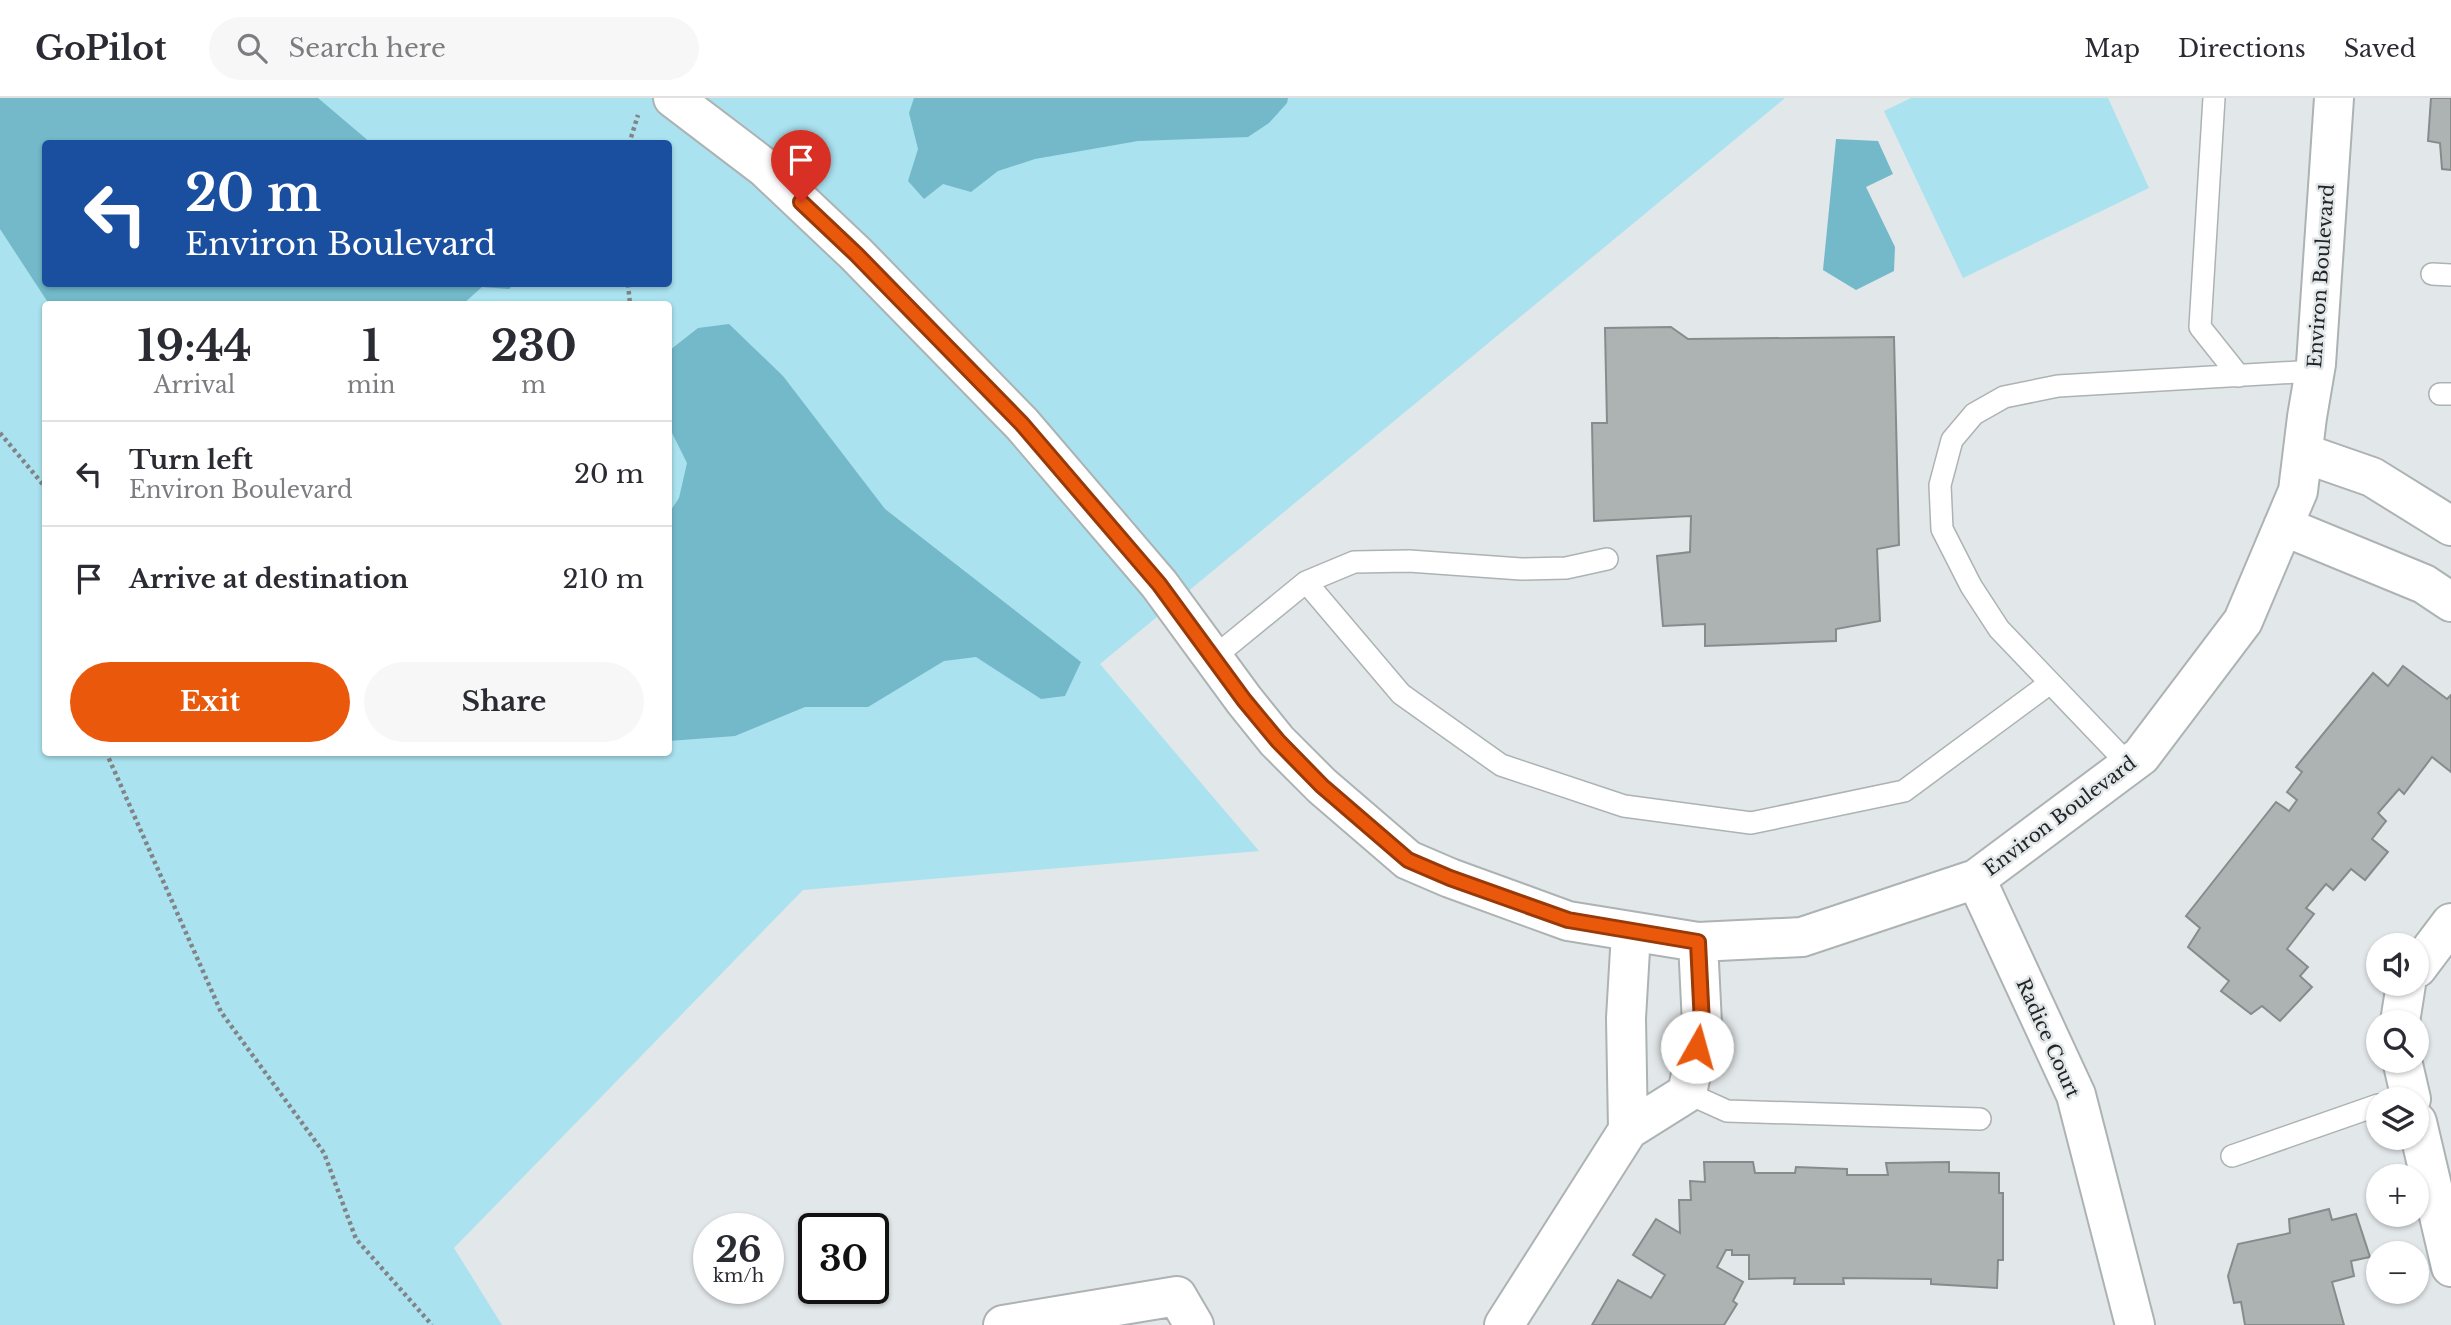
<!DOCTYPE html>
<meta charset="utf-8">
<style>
:root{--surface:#fff;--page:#f7f7f7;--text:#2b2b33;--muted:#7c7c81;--line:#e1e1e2;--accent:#ea580c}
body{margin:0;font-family:"Libre Baskerville",serif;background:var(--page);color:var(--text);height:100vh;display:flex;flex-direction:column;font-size:26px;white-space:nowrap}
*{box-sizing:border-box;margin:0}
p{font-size:23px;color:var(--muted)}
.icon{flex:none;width:38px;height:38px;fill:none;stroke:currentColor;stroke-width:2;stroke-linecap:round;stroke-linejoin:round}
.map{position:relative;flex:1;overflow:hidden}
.details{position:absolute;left:42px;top:203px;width:630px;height:455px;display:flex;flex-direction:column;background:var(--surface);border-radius:7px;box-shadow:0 2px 5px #0004}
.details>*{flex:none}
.top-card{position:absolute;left:42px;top:42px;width:630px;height:147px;border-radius:7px;box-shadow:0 2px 5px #0004;background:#1a4fa0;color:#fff;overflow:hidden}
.buttons{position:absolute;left:2366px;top:835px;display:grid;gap:14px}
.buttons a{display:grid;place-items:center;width:63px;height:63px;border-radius:50%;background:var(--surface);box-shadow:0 2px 5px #0004;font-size:35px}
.speed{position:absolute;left:693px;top:1115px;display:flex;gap:14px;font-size:35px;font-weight:700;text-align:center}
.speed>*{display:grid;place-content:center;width:91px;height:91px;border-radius:50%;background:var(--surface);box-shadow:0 2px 5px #0004;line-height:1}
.speed small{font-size:18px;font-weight:400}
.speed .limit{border:4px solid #111;border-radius:10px;background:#fff;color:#111}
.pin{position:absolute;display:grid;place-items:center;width:60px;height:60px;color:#fff;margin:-72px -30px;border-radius:50% 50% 50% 0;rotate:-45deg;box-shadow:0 0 7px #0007}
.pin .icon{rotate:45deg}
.me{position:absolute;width:77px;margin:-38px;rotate:7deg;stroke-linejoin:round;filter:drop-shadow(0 0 5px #0008)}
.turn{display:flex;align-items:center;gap:24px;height:147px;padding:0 28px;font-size:32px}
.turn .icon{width:91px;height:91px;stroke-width:2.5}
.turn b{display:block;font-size:49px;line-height:60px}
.eta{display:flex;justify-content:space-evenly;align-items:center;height:119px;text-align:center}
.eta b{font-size:42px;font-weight:700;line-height:49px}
.primary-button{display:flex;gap:14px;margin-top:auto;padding:14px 28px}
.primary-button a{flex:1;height:80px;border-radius:42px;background:var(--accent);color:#fff;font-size:28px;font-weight:700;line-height:80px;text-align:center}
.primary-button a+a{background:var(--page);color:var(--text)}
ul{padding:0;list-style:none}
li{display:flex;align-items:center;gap:21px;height:105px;padding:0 28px;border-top:2px solid var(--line)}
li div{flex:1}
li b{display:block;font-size:26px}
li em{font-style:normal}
header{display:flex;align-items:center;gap:42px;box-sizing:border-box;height:98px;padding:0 35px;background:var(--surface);border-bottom:2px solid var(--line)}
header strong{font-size:33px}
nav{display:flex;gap:38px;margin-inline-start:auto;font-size:24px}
.search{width:490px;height:63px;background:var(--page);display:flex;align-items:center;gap:18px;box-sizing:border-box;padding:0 24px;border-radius:38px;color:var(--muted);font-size:26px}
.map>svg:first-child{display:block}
.green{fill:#aae2ef;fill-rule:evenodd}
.water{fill:#73b9c9}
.building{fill:#adb2b3;stroke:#868b8c;stroke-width:2}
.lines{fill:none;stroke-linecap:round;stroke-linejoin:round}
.service-casing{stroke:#adb2b3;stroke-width:24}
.minor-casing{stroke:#adb2b3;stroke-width:42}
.path{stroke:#818486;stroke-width:4.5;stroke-dasharray:3.5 3.5;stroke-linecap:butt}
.service{stroke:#fff;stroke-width:21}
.minor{stroke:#fff;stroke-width:38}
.route-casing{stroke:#983908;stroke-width:18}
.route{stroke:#ea580c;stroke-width:12}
.labels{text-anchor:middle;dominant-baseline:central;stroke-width:5;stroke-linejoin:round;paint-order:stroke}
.street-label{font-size:19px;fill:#222324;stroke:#e2e7e9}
</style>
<header>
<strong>GoPilot</strong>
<div class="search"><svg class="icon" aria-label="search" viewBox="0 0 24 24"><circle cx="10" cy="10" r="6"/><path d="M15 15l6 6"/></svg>Search here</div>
<nav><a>Map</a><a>Directions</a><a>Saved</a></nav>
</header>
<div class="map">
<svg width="2451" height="1227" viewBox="0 0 2451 1227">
<rect width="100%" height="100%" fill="#e2e7e9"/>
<path class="green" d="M0 0H1785L1100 566 1259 753 803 792 454 1150 502 1227H0ZM46 46H668V186H46ZM46 206H668V654H46Z
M1911 0H2108L2149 90 1963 180 1884 13Z"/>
<path class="water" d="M0 0H318L371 45 46 46V186H514L509 191 482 189 463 206H49L0 131Z
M914 0H1288L1287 5 1269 25 1248 39 1138 43 1035 61 998 73 971 94 943 86 924 101 908 83 918 51 909 15Z
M1836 41 1878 43 1893 76 1866 89 1895 149 1894 173 1856 192 1823 172Z
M729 226 783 278 885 411 1081 564 1065 598 1041 601 976 559 944 563 868 609H805L735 638 669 643V415L679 400 687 365 669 329V256L670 252 698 230Z"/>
<path class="building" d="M2431 0H2451V72L2442 71 2440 45 2428 43Z
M1671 229 1688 241 1894 239 1899 447 1877 451 1880 523 1836 531V543L1705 548V526L1663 528 1657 458 1690 454 1691 418 1594 423 1592 325H1607L1605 230Z
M2403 568 2447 601 2451 597V674L2432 659 2404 696 2399 691 2378 715 2386 723 2372 741 2388 754 2365 782 2351 771 2333 792 2326 786 2306 810 2314 816 2287 851 2308 869 2300 878 2312 889 2280 923 2262 908 2251 916 2221 893 2229 883 2188 849 2200 830 2186 818 2276 704 2289 713 2297 702 2287 694 2302 674 2296 669 2373 575 2388 588Z
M1704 1064H1753L1755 1075H1795L1796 1069 1847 1071V1077H1888L1886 1065 1949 1064V1074L1999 1075V1095H2003V1162H1998L1997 1190 1931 1186V1181L1843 1180 1844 1186H1794L1795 1180 1749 1181V1157H1732V1152H1726L1717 1169 1743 1184 1733 1203 1737 1206 1724 1227H1592L1618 1182 1651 1200 1665 1177 1633 1157 1656 1121 1680 1135 1679 1102H1691L1690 1083 1705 1084Z
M2329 1111 2332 1122 2356 1116 2370 1159 2351 1163 2354 1178 2332 1184 2344 1227H2245L2241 1204 2234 1205 2228 1178 2238 1146 2290 1135 2289 1121Z"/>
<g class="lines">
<g class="service-casing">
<path id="service" d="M2214 0 2200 229 2239 278
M2432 176 2451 177
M2440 296H2451
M1306 484 1354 464 1409 463 1521 471 1566 470 1607 461
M1213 560 1306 484 1401 596 1501 667 1624 708 1751 725 1904 693 2050 585
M2129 667 1999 531 1971 488 1942 431 1940 387 1952 342 1974 316 2004 299 2058 288 2315 273
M1687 995 1727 1013 1980 1021
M2232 1058 2378 1007"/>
</g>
<g class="minor-casing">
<path id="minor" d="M673 0 765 70 856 156 1022 326 1159 486 1244 602 1277 643 1322 688 1408 762 1450 780 1568 823 1698 844 1802 839 1976 781 2141 658 2243 523 2298 393 2307 319 2316 266 2334 0
M2303 355 2372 379 2451 428
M2283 428 2424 486 2451 504
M1976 781 2076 997 2135 1227
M2417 870 2451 825
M2400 924 2406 886
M2402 962 2411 1001
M2417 1024 2451 1169
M1628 1032 1626 920 1631 835
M1003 1227 1177 1198 1194 1227
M1504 1227 1628 1032 1687 995 1702 926 1698 844"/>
</g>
<path class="path" d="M629 46 638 17
M628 186 630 206
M0 335 46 390
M106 654 221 914 324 1055 356 1141 432 1227"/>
<use href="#service" class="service"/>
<use href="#minor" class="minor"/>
</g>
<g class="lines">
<g class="route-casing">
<path id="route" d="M801 104 856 156 1022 326 1159 486 1244 602 1278 643 1322 688 1408 762 1450 780 1568 822 1698 844 1702 926 1697 949"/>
</g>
<use href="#route" class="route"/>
</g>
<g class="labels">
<g class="street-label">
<text transform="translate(2321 178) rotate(-86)">Environ Boulevard</text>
<text transform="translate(2060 718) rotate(-37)">Environ Boulevard</text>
<text transform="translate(2048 940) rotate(66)">Radice Court</text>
</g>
</g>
</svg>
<div class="buttons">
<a><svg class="icon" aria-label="sound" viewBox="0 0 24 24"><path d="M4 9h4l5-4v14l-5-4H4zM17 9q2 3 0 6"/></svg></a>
<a><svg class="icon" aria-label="search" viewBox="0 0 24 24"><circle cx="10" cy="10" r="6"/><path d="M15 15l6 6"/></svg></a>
<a><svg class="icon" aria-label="layers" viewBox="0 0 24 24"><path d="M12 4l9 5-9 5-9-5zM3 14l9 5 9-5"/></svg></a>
<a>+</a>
<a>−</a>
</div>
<div class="speed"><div>26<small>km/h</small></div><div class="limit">30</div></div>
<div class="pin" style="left:801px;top:104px;background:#d93025"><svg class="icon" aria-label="arrive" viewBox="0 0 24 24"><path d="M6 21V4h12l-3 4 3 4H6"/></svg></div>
<svg class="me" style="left:1697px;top:949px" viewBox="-20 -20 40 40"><circle r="19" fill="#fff"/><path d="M0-13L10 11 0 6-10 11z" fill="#ea580c"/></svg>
<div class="top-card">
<div class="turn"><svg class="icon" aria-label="left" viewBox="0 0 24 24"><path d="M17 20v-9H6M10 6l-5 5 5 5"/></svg><div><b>20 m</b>Environ Boulevard</div></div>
</div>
<section class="details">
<div class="eta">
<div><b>19:44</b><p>Arrival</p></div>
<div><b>1</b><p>min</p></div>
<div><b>230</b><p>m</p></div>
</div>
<ul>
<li><svg class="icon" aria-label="left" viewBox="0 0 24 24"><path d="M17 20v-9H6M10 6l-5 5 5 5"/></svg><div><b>Turn left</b><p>Environ Boulevard</p></div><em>20 m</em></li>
<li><svg class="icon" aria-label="arrive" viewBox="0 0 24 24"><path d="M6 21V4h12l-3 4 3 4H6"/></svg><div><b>Arrive at destination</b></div><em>210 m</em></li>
</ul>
<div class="primary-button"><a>Exit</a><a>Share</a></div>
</section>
</div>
